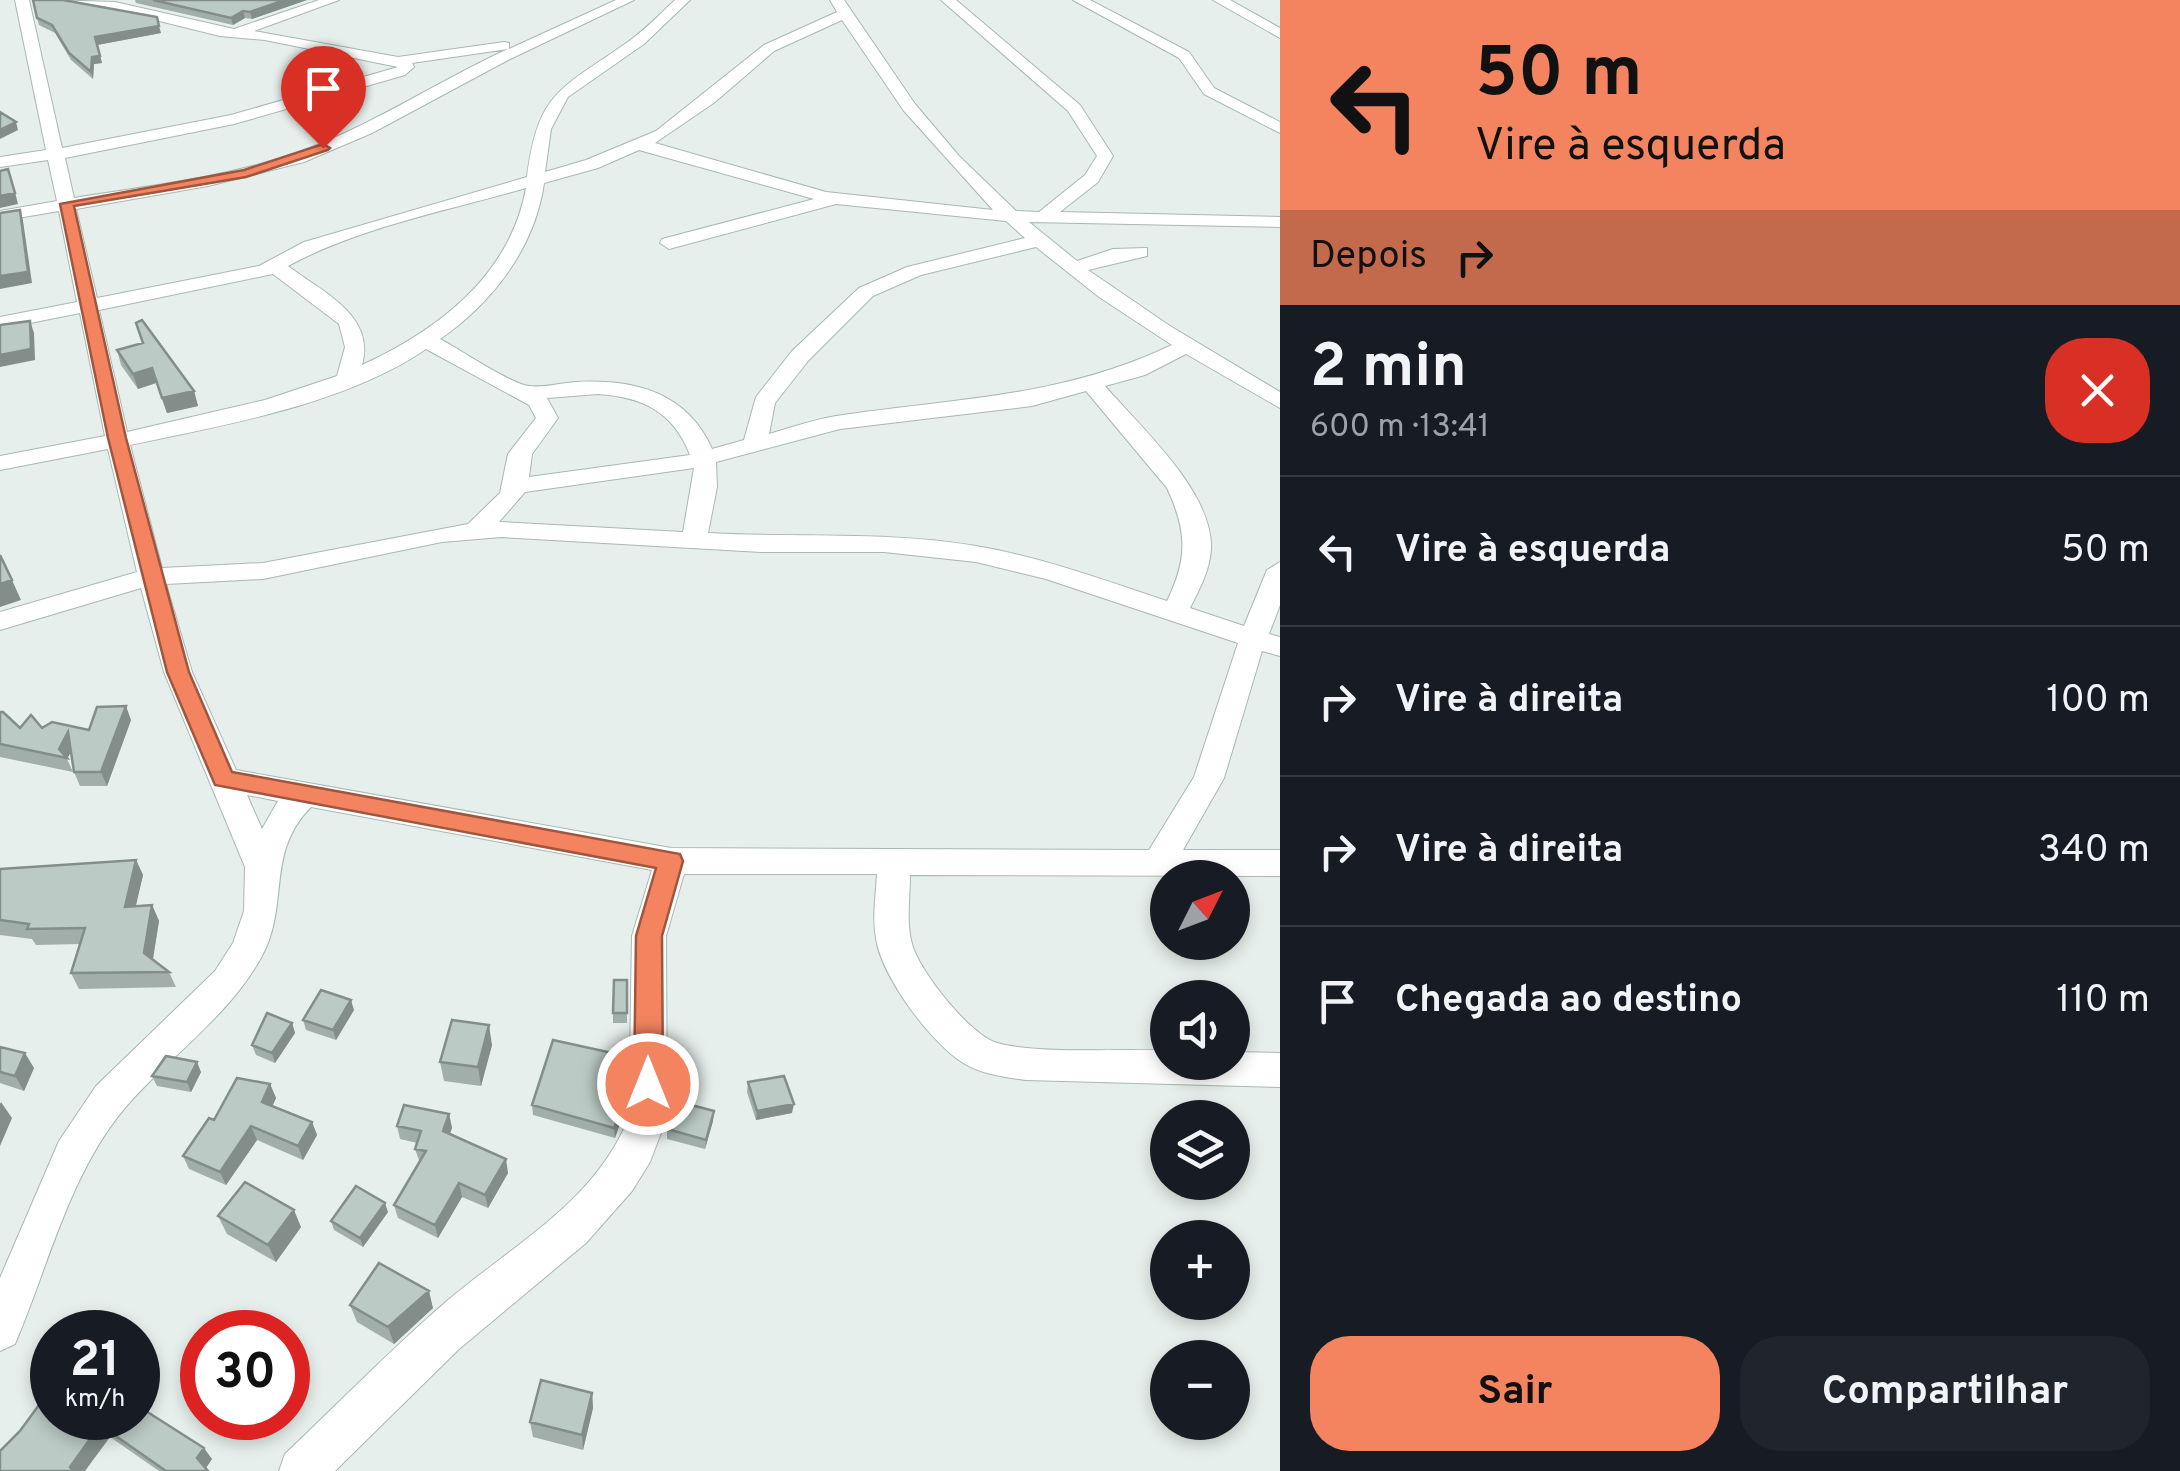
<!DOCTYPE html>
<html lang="pt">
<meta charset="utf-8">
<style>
:root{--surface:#171b24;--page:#20242c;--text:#f1f3f6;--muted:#9ea1a6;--line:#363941;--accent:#f4845f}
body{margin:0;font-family:Overpass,sans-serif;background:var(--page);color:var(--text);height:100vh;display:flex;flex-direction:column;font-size:38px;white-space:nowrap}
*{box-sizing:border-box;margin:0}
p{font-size:32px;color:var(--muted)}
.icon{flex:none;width:55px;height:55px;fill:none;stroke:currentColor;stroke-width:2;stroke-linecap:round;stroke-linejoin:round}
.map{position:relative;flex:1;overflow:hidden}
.side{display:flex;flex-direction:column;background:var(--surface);width:900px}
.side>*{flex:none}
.guide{background:#f4845f;color:#111;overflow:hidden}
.needle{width:65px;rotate:48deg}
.tools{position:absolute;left:1150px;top:860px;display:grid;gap:20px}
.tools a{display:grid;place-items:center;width:100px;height:100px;border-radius:50%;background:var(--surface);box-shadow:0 5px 15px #0003;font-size:50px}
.speed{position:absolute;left:30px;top:1310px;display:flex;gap:20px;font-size:50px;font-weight:700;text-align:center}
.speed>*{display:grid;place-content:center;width:130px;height:130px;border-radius:50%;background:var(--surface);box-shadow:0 5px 15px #0003;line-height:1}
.speed small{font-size:25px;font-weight:400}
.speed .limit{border:15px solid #d22;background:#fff;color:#111}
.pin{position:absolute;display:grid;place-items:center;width:85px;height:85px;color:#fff;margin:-102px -42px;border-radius:50% 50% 50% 0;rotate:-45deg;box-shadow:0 0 10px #0007}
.pin .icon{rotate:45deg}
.me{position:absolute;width:110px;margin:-55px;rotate:0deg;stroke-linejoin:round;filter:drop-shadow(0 0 8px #0008)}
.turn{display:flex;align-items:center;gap:35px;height:210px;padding:0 30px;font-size:45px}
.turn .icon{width:130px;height:130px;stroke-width:2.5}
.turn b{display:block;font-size:70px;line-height:85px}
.then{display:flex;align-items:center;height:95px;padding:0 30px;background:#0003;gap:20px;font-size:38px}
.round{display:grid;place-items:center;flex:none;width:105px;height:105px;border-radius:40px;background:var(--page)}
.overview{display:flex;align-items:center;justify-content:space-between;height:170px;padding:0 30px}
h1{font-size:60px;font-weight:700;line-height:75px}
.button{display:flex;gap:20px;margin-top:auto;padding:20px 30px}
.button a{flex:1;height:115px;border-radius:40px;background:var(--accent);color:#111;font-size:40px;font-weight:700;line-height:115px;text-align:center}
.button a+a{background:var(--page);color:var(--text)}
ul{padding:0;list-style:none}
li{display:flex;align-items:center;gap:30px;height:150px;padding:0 30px;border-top:2px solid var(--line)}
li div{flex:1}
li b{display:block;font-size:38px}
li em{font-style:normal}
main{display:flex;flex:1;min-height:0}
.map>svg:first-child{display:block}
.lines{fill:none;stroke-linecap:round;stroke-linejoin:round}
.minor-casing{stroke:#a8b8b2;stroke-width:2}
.minor{fill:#fff;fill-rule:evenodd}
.wall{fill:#a1aea9}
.shaded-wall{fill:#838d89}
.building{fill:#bbcac4;stroke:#838d89;stroke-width:2.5}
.route{fill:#f4845f;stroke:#9f563e;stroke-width:2.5}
</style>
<main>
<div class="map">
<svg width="1280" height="1471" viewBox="0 0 1280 1471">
<rect width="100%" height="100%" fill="#e6efeb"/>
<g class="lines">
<g class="minor-casing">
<path id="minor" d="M15 0H29L62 148 231 115 398 67 265 40 220 36 115 10 47 0 115 2 234 29 319 0H339L254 31 398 57 504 42 509 43V49L616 0H634L508 60 372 133 304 162 208 186 76 209 97 298 259 266 304 242 527 177C538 93 559 90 622 46 642 33 658 16 675 0H690L644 44 568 97 551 129 545 172 586 160 656 131 764 45 837 12 830 0H844L915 104 959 156 1016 211 1039 212 1085 175 1097 156 1068 111 941 0H956L1080 105 1113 156 1098 182 1060 212 1280 217V227L1029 222 1077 261 1113 249 1147 248V256L1088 270 1170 326 1280 392V408L1186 354 1145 375 1105 386C1140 427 1213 491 1211 549 1210 570 1199 590 1190 608L1244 626 1267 570 1280 562V605L1269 634 1280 637V656L1262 651 1224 778 1183 850H1280V876L910 875C910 897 906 922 912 944 919 971 970 1035 997 1043 1037 1054 1122 1049 1168 1050V1062H1232V1052L1280 1053V1087L1026 1080C1005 1077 984 1075 965 1064 932 1045 881 976 876 938 872 917 876 895 877 874H684L666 936 667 1117 650 1162 632 1191 586 1243 458 1350 335 1471H279L285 1454C339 1403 391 1349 447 1301 513 1245 596 1201 629 1117L632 936 652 870 311 807C265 853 290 904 262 956 228 1018 169 1056 124 1109 69 1175 48 1267 15 1344L0 1351V1278L59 1141 96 1086 215 971 233 943 244 911 245 867 164 672 141 588 0 630V612L137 572 108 449 0 470V456L105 436 80 313 0 329V317L77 302 59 211 0 221V211L57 201 48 160 0 167V157L46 150ZM842 20 904 111 993 210 826 192 655 143 715 102 774 51ZM508 49C436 82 369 128 293 154 223 178 147 186 74 198L65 158 234 124 405 75 414 67 412 63ZM639 150 814 199 662 239 660 243 669 249 836 204 1006 221 1025 238 907 267 859 288 792 351 756 397 744 440 712 449C687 392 634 379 576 382 561 383 544 388 529 386 511 384 459 349 440 339 492 303 535 248 544 183L598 168ZM526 188C510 276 438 330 362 365 376 315 322 292 288 266 360 227 446 211 526 188ZM1036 247 1099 297 1172 345C1063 397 959 398 843 415 818 418 793 427 769 434L775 403 808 361 873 296 921 275ZM273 274 339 324 345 347 337 376 265 400 127 432 99 310ZM426 349 529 405 536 418 508 454 500 493 468 524 263 563 162 568 130 445C225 425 346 404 426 349ZM1086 391 1167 488C1187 531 1188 558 1167 601 1104 580 1041 557 976 546 887 531 797 538 708 533L717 487 716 462 840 429 1032 406ZM598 394C642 397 673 411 690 455L529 477 532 454 558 418 547 398ZM694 468 683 532 499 522 525 492ZM501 537 761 552H884L976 562 1046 579 1238 643 1194 777 1149 850 671 848 236 770 192 672 166 584 263 579 442 542ZM247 795 278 801 262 829Z
M1073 0H1090L1189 52 1214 88 1280 122V133L1204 94 1179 58Z
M1213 0H1230L1280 28V38Z"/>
</g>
<use href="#minor" class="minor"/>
</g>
<path class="wall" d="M135 0H307L252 19 245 18 233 25 136 3Z
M37 18 161 33 97 45 102 63 94 64 93 79 71 60 55 33 39 25Z
M136 323 194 391 198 406 167 413 156 383 138 389 121 365 117 350 142 343Z
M0 712 20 728 89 730 131 720 107 786H80L74 772 71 752 67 759 73 772 0 757Z
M136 860 143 875 135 907 152 905 159 921 153 960 169 972 176 987 79 989 71 973 80 944 36 945 32 939 0 935V869Z
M627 980V1023H613V1013Z
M354 1010 336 1040 306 1030 303 1020Z
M292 1023 295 1033 275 1063 256 1055 252 1045Z
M492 1045 481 1086 444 1081 440 1062Z
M0 1047 34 1068 24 1091 0 1083Z
M201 1072 191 1092 157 1086 152 1076Z
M748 1082 792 1113 756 1120 747 1092Z
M270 1084 276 1098 272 1106 312 1122 317 1135 303 1160 257 1140 226 1185 189 1169 183 1156 214 1120Z
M532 1105 625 1109 615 1138 533 1115Z
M449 1114 452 1128 450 1134 508 1173 488 1208 462 1197 438 1238 398 1218 394 1205 420 1163 415 1149 417 1143 400 1139 397 1126Z
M713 1121 705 1149 667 1139V1129Z
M388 1212 363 1247 334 1230 331 1221Z
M218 1216 301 1227 276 1262 227 1234Z
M350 1305 433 1308 394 1344 357 1322Z
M592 1393 593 1408 583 1450 533 1437 530 1422Z
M138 1418 212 1459 206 1468 208 1471H159L110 1437 0 1451Z"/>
<path class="shaded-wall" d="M285 0H307L252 19 250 12Z
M243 11 245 18 233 25 231 18Z
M159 26 161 33 97 45 95 37Z
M100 56 102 63 94 64 93 79 91 72 92 57Z
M16 122 18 130 0 139V130Z
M12 180 18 204 0 208V196Z
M20 210 23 221 32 283 0 289V276Z
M30 321 34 333 35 360 0 367V355Z
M152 368 156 383 138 389 133 374Z
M194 391 198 406 167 413 162 398Z
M12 580 21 600 0 607V584Z
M126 706 131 720 107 786 101 772Z
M68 732 74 746 67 759 59 749Z
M136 860 143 875 132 923 125 907Z
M152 905 159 921 151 969 144 953Z
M351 1000 354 1010 336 1040 333 1030Z
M292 1023 295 1033 275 1063 272 1053Z
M489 1025 492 1045 481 1086 478 1067Z
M25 1053 34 1068 24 1091 15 1076Z
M626 1056 625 1109 615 1138 614 1128Z
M197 1062 201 1072 191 1092 187 1082Z
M270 1084 276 1098 268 1116 262 1102Z
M1 1102 12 1118 0 1146V1104Z
M794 1104 792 1113 756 1120 757 1111Z
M714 1111 713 1121 705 1149 706 1140Z
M449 1114 452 1128 446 1144 443 1131Z
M312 1122 317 1135 303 1160 298 1146Z
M251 1126 257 1140 226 1185 220 1172Z
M506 1159 508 1173 488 1208 485 1195Z
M459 1183 462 1197 438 1238 435 1225Z
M385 1203 388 1212 363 1247 360 1238Z
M294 1210 301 1227 276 1262 268 1245Z
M429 1291 433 1308 394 1344 388 1327Z
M592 1393 593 1408 583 1450 582 1435Z
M100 1425 110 1437 85 1471H74L70 1467Z
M204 1448 212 1459 205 1469 197 1458Z"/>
<path class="building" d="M33 0H63L157 17 159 26 95 37 100 56 92 57 91 72 69 53 52 25 37 18Z
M153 0H285L250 12 243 11 231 18Z
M0 112 16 122 0 130Z
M8 169 15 193 0 196V171Z
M20 210 28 272 0 276V213Z
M142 320 194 391 162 398 152 368 133 374 117 350 143 343 136 323Z
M30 321 31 349 0 355V325Z
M0 555 12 580 0 584Z
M126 706 101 772H74L68 732 59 749 67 758 0 744V712H3L20 728 31 715 42 728 52 722 89 730 97 707Z
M136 860 125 907 152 905 144 953 169 972 71 973 85 928 27 929 29 924 0 920V869Z
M614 980H627V1013H613Z
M321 990 351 1000 333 1030 303 1020Z
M267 1013 292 1023 272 1053 252 1045Z
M452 1020 489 1025 478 1067 440 1062Z
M553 1040 626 1056 625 1100 614 1128 532 1105Z
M0 1047 25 1053 15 1076 0 1072Z
M166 1056 197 1062 187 1082 152 1076Z
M784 1076 794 1104 757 1111 748 1082Z
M237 1078 270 1084 262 1102 312 1122 298 1146 251 1126 220 1172 183 1156 209 1118 214 1120Z
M676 1101 714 1111 706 1140 667 1129Z
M404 1105 449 1114 443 1131 506 1159 485 1195 459 1183 435 1225 394 1205 426 1151 415 1149 421 1131 397 1126Z
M245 1182 294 1210 268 1245 218 1216Z
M356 1186 385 1203 360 1238 331 1221Z
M379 1263 429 1291 388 1327 350 1305Z
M541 1380 592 1393 582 1435 530 1422Z
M52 1387V1418H138V1406L204 1448 197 1458 208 1471H166L100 1425 70 1467 74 1471H0V1451L20 1431Z"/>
<path class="route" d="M323 144 330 148 328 150 246 177 74 206 126 438 189 672 232 772 680 854 683 861 662 936 663 1084 658 1093 648 1097 638 1093 634 1084 636 936 656 868 215 785 167 672 108 438 60 204 244 170Z"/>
</svg>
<div class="tools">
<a><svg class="needle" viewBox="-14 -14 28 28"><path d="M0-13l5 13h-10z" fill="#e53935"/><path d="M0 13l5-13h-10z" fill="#9ea1a6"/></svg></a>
<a><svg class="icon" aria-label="sound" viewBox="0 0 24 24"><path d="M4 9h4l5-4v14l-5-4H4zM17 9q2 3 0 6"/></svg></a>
<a><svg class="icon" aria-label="layers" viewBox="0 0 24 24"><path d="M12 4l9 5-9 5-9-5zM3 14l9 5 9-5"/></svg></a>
<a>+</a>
<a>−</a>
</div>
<div class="speed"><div>21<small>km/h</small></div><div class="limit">30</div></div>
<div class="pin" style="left:323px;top:148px;background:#d93025"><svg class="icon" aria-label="arrive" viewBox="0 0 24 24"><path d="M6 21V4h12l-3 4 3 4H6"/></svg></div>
<svg class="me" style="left:648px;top:1084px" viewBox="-20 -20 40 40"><circle r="17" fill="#f4845f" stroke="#fff" stroke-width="3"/><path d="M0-11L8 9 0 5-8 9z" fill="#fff"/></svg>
</div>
<section class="side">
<div class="guide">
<div class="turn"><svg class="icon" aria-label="left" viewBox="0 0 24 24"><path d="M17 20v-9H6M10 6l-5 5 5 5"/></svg><div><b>50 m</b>Vire à esquerda</div></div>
<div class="then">Depois<svg class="icon" aria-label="right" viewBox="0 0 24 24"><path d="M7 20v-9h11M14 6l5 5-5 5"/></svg></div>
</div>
<div class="overview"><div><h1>2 min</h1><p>600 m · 13:41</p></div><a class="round" style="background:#d93025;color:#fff"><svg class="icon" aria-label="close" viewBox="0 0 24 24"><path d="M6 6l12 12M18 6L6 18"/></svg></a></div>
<ul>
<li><svg class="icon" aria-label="left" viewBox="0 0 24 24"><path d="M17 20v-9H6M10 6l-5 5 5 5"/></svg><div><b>Vire à esquerda</b></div><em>50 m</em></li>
<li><svg class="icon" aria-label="right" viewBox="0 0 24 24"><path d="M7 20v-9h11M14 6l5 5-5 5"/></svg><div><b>Vire à direita</b></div><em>100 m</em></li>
<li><svg class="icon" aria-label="right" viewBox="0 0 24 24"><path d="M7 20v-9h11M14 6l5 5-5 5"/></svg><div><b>Vire à direita</b></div><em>340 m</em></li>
<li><svg class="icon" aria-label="arrive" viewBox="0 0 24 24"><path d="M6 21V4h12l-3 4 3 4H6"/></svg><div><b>Chegada ao destino</b></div><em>110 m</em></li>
</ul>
<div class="button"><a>Sair</a><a>Compartilhar</a></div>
</section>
</main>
